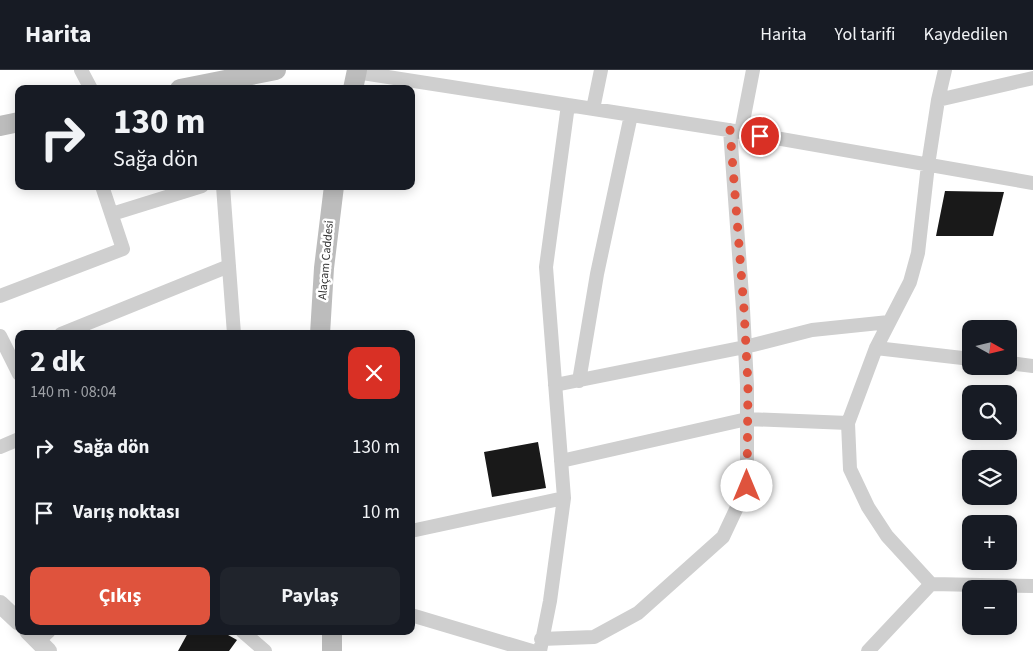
<!DOCTYPE html>
<html lang="tr">
<meta charset="utf-8">
<style>
:root{--surface:#171b24;--page:#20242c;--text:#f1f3f6;--muted:#9ea1a6;--line:#363941;--accent:#df533d}
body{margin:0;font-family:"Source Sans 3",sans-serif;background:var(--page);color:var(--text);height:100vh;display:flex;flex-direction:column;font-size:19px;white-space:nowrap}
*{box-sizing:border-box;margin:0}
p{font-size:16px;color:var(--muted)}
.icon{flex:none;width:28px;height:28px;fill:none;stroke:currentColor;stroke-width:2;stroke-linecap:round;stroke-linejoin:round}
.map{position:relative;flex:1;overflow:hidden}
.drawer{position:absolute;left:15px;top:260px;width:400px;height:305px;display:flex;flex-direction:column;background:var(--surface);border-radius:10px;box-shadow:0 2px 12px #0003}
.drawer>*{flex:none}
.banner{position:absolute;left:15px;top:15px;width:400px;height:105px;border-radius:10px;box-shadow:0 2px 12px #0003;background:#171b24;color:var(--text);overflow:hidden}
.needle{width:32px;rotate:98deg}
.buttons{position:absolute;left:962px;top:250px;display:grid;gap:10px}
.buttons a{display:grid;place-items:center;width:55px;height:55px;border-radius:10px;background:var(--surface);box-shadow:0 2px 12px #0003;font-size:25px}
.pin{position:absolute;display:grid;place-items:center;width:42px;height:42px;color:#fff;margin:-21px;border:2px solid #fff;border-radius:50%;box-shadow:0 1px 5px #0007}
.me{position:absolute;width:55px;margin:-28px;rotate:0deg;stroke-linejoin:round;filter:drop-shadow(0 0 4px #0008)}
.turn{display:flex;align-items:center;gap:18px;height:105px;padding:0 15px;font-size:22px}
.turn .icon{width:65px;height:65px;stroke-width:2.5}
.turn b{display:block;font-size:35px;line-height:42px}
.round{display:grid;place-items:center;flex:none;width:52px;height:52px;border-radius:10px;background:var(--page)}
.head{display:flex;align-items:center;justify-content:space-between;height:85px;padding:0 15px}
h1{font-size:30px;font-weight:700;line-height:38px}
.primary-button{display:flex;gap:10px;margin-top:auto;padding:10px 15px}
.primary-button a{flex:1;height:58px;border-radius:10px;background:var(--accent);color:#fff;font-size:20px;font-weight:700;line-height:58px;text-align:center}
.primary-button a+a{background:var(--page);color:var(--text)}
ul{padding:0;list-style:none}
li{display:flex;align-items:center;gap:15px;height:65px;padding:0 15px}
li div{flex:1}
li b{display:block;font-size:19px}
li em{font-style:normal}
header{display:flex;align-items:center;gap:30px;box-sizing:border-box;height:70px;padding:0 25px;background:var(--surface);border-bottom:1px solid var(--line)}
header strong{font-size:24px}
nav{display:flex;gap:28px;margin-inline-start:auto;font-size:18px}
.map>svg:first-child{display:block}
.building{fill:#191919}
.lines{fill:none;stroke-linecap:round;stroke-linejoin:round}
.minor{stroke:#cfcfcf;stroke-width:14}
.tertiary{stroke:#cfcfcf;stroke-width:18}
.secondary{stroke:#bcbcbc;stroke-width:20}
.route{stroke:#df533d;stroke-width:9;stroke-dasharray:0 16.2}
.labels{text-anchor:middle;dominant-baseline:central;stroke-width:5;stroke-linejoin:round;paint-order:stroke}
.street-label{font-size:12px;fill:#323232;stroke:#fff}
</style>
<header>
<strong>Harita</strong>
<nav><a>Harita</a><a>Yol tarifi</a><a>Kaydedilen</a></nav>
</header>
<div class="map">
<svg width="1033" height="581" viewBox="0 0 1033 581">
<rect width="100%" height="100%" fill="#fff"/>
<path class="building" d="M945 121 1004 122 993 166H936Z
M538 372 546 418 492 427 484 382Z
M189 561H221L237 570 229 581H178Z"/>
<g class="lines">
<path class="minor" d="M81 0 91 19
M356 2 741 62 1033 113
M938 30 1033 8
M593 39 601 0
M741 62 753 0
M223 116 234 264
M112 144 202 116
M0 226 123 179 102 116
M61 264 229 196
M0 266 19 304
M876 278 971 289
M1009 293 1033 296
M579 311 597 204 631 45
M555 315 745 277 812 260 889 252
M0 377 19 369
M561 391 747 349 848 353
M411 461 564 428
M931 514 887 466 868 437 850 399 848 353 876 278 910 212 918 183 928 95 938 30 945 0
M931 514 1033 516
M411 545 532 581
M242 561 265 581
M541 569 594 567 638 543 723 467 747 416V315L743 239 730 60
M38 571 49 561
M540 581 550 531 564 428 546 197 568 35
M868 581 931 514"/>
<path class="tertiary" d="M0 534 19 552
M28 561 48 581"/>
<path class="secondary" d="M180 19 276 0
M353 19 357 0
M0 56 19 52
M320 264 324 198 334 116
M332 561V581"/>
</g>
<g class="lines">
<path class="route" d="M747 416 748 315 744 239 730 60 760 66"/>
</g>
<g class="labels">
<g class="street-label">
<text transform="translate(326 190) rotate(-85)">Alaçam Caddesi</text>
</g>
</g>
</svg>
<div class="buttons">
<a><svg class="needle" viewBox="-14 -14 28 28"><path d="M0-13l5 13h-10z" fill="#e53935"/><path d="M0 13l5-13h-10z" fill="#9ea1a6"/></svg></a>
<a><svg class="icon" aria-label="search" viewBox="0 0 24 24"><circle cx="10" cy="10" r="6"/><path d="M15 15l6 6"/></svg></a>
<a><svg class="icon" aria-label="layers" viewBox="0 0 24 24"><path d="M12 4l9 5-9 5-9-5zM3 14l9 5 9-5"/></svg></a>
<a>+</a>
<a>−</a>
</div>
<div class="pin" style="left:760px;top:66px;background:#d93025"><svg class="icon" aria-label="arrive" viewBox="0 0 24 24"><path d="M6 21V4h12l-3 4 3 4H6"/></svg></div>
<svg class="me" style="left:747px;top:416px" viewBox="-20 -20 40 40"><circle r="19" fill="#fff"/><path d="M0-13L10 11 0 6-10 11z" fill="#df533d"/></svg>
<div class="banner">
<div class="turn"><svg class="icon" aria-label="right" viewBox="0 0 24 24"><path d="M7 20v-9h11M14 6l5 5-5 5"/></svg><div><b>130 m</b>Sağa dön</div></div>
</div>
<section class="drawer">
<div class="head"><div><h1>2 dk</h1><p>140 m · 08:04</p></div><a class="round" style="background:#d93025;color:#fff"><svg class="icon" aria-label="close" viewBox="0 0 24 24"><path d="M6 6l12 12M18 6L6 18"/></svg></a></div>
<ul>
<li><svg class="icon" aria-label="right" viewBox="0 0 24 24"><path d="M7 20v-9h11M14 6l5 5-5 5"/></svg><div><b>Sağa dön</b></div><em>130 m</em></li>
<li><svg class="icon" aria-label="arrive" viewBox="0 0 24 24"><path d="M6 21V4h12l-3 4 3 4H6"/></svg><div><b>Varış noktası</b></div><em>10 m</em></li>
</ul>
<div class="primary-button"><a>Çıkış</a><a>Paylaş</a></div>
</section>
</div>
